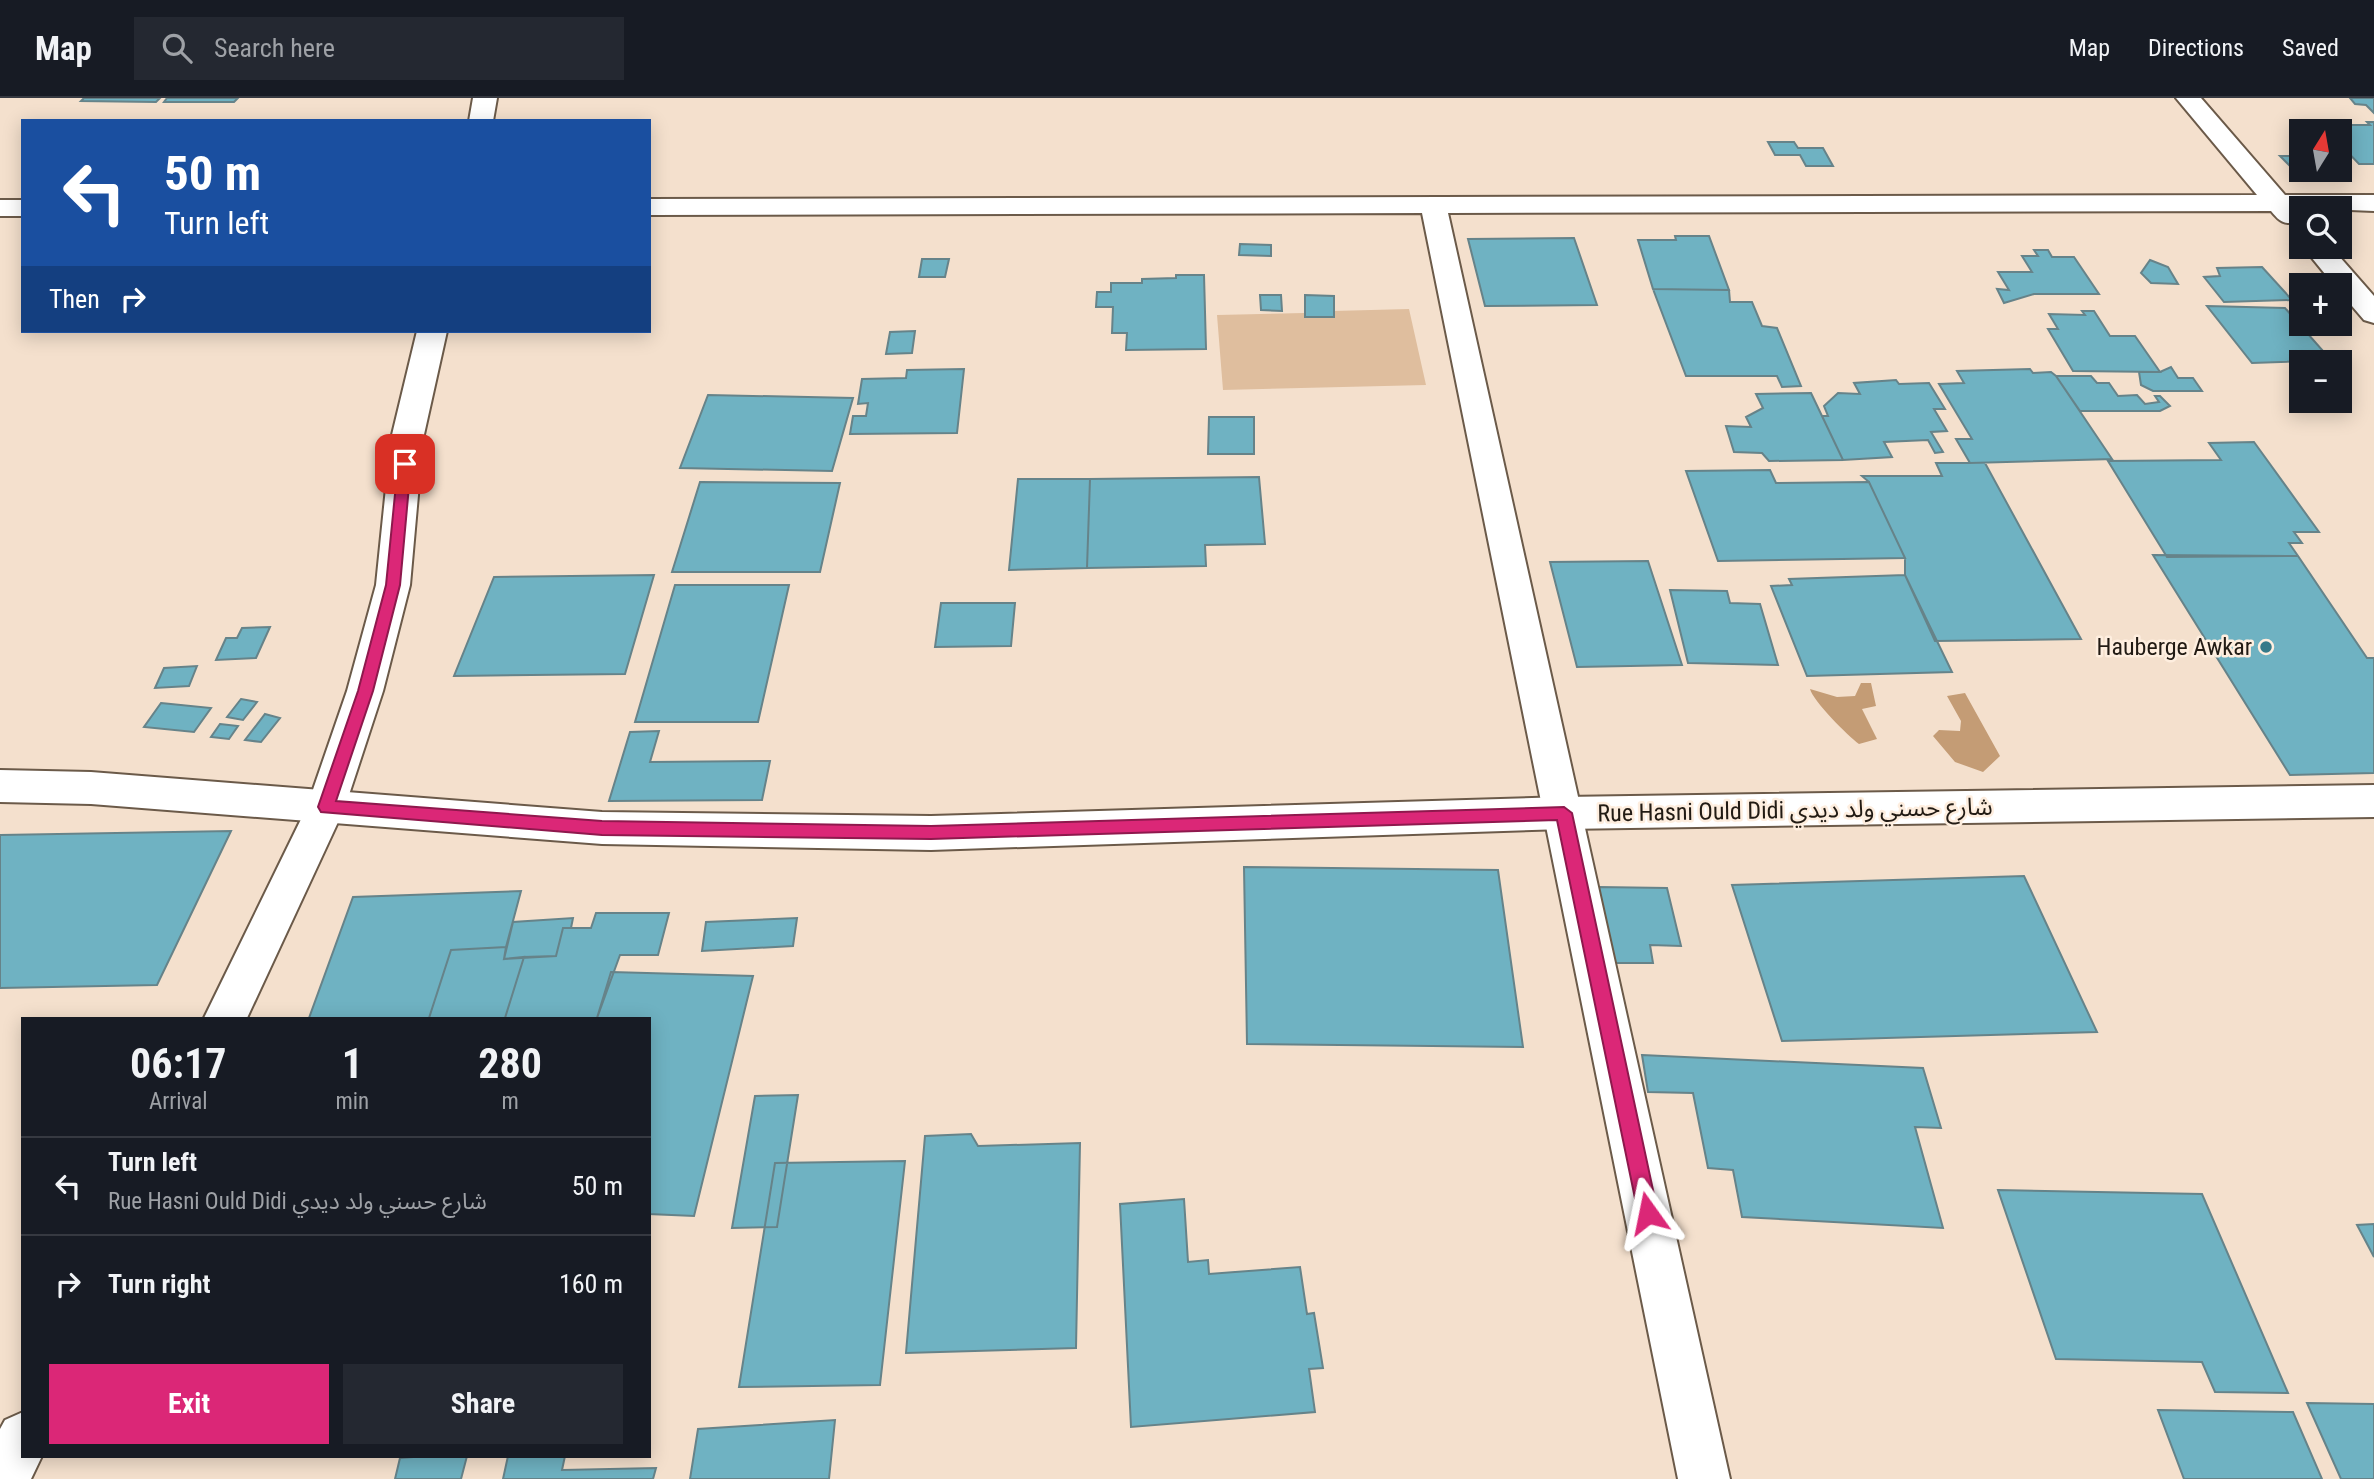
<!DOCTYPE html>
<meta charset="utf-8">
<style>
:root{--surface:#171b24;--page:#242831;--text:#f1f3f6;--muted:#9ea1a6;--line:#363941;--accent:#db2777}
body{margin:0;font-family:"Roboto Condensed","Noto Sans Arabic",sans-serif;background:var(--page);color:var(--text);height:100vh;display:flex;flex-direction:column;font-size:26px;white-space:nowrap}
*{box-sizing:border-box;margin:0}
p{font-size:23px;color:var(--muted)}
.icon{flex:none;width:38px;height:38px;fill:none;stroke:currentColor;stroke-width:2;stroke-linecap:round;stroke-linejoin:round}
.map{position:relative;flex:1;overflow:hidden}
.drawer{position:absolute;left:21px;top:919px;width:630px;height:441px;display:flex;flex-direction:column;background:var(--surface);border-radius:0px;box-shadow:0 4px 18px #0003}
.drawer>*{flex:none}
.top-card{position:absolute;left:21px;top:21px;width:630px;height:214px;border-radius:0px;box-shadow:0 4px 18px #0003;background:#1a4fa0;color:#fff;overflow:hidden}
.needle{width:46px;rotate:11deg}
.controls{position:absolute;left:2289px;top:21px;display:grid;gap:14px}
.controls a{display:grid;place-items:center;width:63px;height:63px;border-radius:0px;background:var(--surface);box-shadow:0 4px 18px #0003;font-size:35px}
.pin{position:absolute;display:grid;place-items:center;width:60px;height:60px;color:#fff;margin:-30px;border-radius:14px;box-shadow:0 4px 10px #0006}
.me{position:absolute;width:77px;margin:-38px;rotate:348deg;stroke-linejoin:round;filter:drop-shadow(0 0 5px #0008)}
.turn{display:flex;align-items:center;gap:24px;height:147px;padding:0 28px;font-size:32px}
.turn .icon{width:91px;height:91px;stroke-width:2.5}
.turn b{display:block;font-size:49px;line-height:60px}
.then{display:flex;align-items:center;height:66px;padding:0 28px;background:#0003;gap:14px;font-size:26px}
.eta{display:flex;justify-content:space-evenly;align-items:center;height:119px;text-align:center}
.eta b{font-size:42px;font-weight:700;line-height:49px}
.cta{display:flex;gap:14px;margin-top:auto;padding:14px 28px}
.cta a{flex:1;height:80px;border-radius:0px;background:var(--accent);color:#fff;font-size:28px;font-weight:700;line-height:80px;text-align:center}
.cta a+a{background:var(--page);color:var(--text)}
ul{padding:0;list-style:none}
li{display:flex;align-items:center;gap:21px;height:98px;padding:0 28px;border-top:2px solid var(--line)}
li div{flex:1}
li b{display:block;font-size:26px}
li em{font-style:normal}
header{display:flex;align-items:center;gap:42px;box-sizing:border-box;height:98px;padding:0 35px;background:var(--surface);border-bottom:2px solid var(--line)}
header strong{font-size:33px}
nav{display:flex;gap:38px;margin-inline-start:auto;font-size:24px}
.search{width:490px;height:63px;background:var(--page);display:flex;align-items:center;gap:18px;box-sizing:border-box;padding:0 24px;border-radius:0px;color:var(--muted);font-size:26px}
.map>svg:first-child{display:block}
.green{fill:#dfbe9e}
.forest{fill:#c49c75}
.building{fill:#6fb2c2;stroke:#668389;stroke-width:2}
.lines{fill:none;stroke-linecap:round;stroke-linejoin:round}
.minor-casing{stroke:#6b5a49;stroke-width:4}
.tertiary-casing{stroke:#6b5a49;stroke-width:4}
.minor{fill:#fff;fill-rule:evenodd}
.tertiary{fill:#fff;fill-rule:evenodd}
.route{fill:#db2777;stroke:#8e194d;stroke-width:2}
.poi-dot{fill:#367a89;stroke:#feeedf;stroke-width:2.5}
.labels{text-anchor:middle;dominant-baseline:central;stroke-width:5;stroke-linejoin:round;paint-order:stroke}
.poi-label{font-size:24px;fill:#221b14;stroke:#feeedf;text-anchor:end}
.street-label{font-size:24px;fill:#221b14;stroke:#feeedf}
</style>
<header>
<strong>Map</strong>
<div class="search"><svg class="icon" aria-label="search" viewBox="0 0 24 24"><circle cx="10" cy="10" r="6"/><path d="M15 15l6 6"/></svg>Search here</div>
<nav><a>Map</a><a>Directions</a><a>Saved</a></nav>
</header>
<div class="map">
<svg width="2374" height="1381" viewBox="0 0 2374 1381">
<rect width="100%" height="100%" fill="#f4e0cd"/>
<path class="green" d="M1409 211 1426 287 1223 292 1217 217 1304 215 1305 219H1333V213Z"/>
<path class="forest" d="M1861 585H1871L1876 608 1862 611 1877 641 1859 646C1848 638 1813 603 1810 591L1837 599 1855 598Z
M1965 595 2000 658 1983 674 1955 664 1933 638 1939 632 1960 633 1961 623 1947 598Z"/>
<path class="building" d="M84 0H160L156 4 81 3Z
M167 0H238L234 4H164Z
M2350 0H2374V15L2366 7 2355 6Z
M2367 24H2374V66H2359L2340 46V33H2316L2310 27H2370Z
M1768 44H1794L1798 50H1823L1833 68H1806L1800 57H1775Z
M2280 58H2300L2301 72H2314L2318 76H2298Z
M1675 138H1709L1729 192 1653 191 1638 142H1676Z
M1574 140 1597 207 1485 208 1468 141Z
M1240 146 1271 147V158L1239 157Z
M2034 152H2048L2052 159H2074L2099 196H2034L2004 205 1997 191 2009 192 1998 174H2032L2022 158H2038Z
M922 161H949L945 179H919Z
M2150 162 2168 169 2178 186 2151 185 2141 175Z
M2262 169 2292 202 2224 204 2204 179 2220 178 2217 170Z
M1176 177H1204L1206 251 1126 252 1127 235H1112L1113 209H1096L1097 194H1111V185H1142V181L1176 180Z
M1653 191 1729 192 1730 204H1752L1762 228 1777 230 1801 288 1782 289 1777 278H1686Z
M1260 197H1281L1282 213 1261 212Z
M1305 197 1334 198V219H1305Z
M2207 208 2285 210 2331 262 2252 265Z
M2082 213H2094L2110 238H2135L2160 274 2073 273 2048 231H2058L2049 216 2085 217Z
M915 233 912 255 886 256 890 234Z
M2171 269 2178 280H2193L2202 293H2153L2141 287 2139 274H2160Z
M964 271 957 335 850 336 853 318H866L868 305 858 306 862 281 906 280 907 272Z
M2030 271 2033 275 2051 274 2056 278 2112 361 1970 365 1956 341H1972L1939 286 1964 285 1957 273Z
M2056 278H2091L2097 285H2109L2118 298 2137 297 2145 306 2159 304 2155 298H2160L2170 308 2160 313H2080Z
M1896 282 1899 286 1929 285 1945 311H1934L1947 333 1931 334 1943 354 1935 355 1928 342 1884 344 1892 359 1843 362 1822 318H1828L1824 308 1838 295 1860 296 1854 285Z
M1811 295 1843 362 1769 363 1762 355 1734 354 1726 328 1751 329 1746 319 1763 310 1756 296Z
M708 297 853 300 832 373 680 370Z
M1209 319H1254V356H1208Z
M2254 344 2319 434H2294L2302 445H2289L2298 458 2167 459 2108 363 2221 362 2209 345Z
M1936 365H1985L2081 541 1935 543 1905 477V460L1869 384 1862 378H1942Z
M1770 372 1776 385 1869 384 1905 460 1718 463 1686 373Z
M1259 379 1265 446 1205 447 1206 468 1087 470 1090 381Z
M1018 381H1090L1087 470 1009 472Z
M700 384 840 385 820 474H672Z
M2153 457 2298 458 2367 560H2374V675L2290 677Z
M1648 463 1682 567 1577 569 1550 464Z
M654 477 625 576 454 578 494 479Z
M1905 477 1952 574 1807 578 1771 488 1792 487 1789 481Z
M675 487H789L758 624H635Z
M1670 492 1727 493 1730 505 1760 506 1778 567 1688 565Z
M941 505H1015L1011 548 935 549Z
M270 529 256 560 216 562 226 540H237L242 530Z
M197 568 189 588 155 590 164 570Z
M241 601 257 604 243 622 227 619Z
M161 605 211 610 194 634 144 629Z
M265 616 280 620 261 644 245 642Z
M220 626 238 628 229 641 211 639Z
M659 633 650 664 770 663 762 702 609 703 630 634Z
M231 733 157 887 0 890V737Z
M1244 769 1498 772 1523 949 1247 946Z
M2024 778 2097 934 1782 943 1732 787Z
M1598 789 1667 790 1681 848 1650 847 1653 865H1613Z
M521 793 506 849 451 852 429 920H309L353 799Z
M596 815H669L658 857H620L597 920H505L524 859 556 858 563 830H591Z
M573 820 571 830H563L556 858 504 861 513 824Z
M797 820 793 848 702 853 706 824Z
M506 849 504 861 524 859 505 920H429L451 852Z
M611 874 753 878 694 1118 649 1116V920H597Z
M1642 957 1923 970 1941 1030 1915 1029 1943 1130 1742 1119 1733 1072 1708 1070 1693 995 1648 994Z
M798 997 777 1129 732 1130 755 998Z
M971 1036 978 1048 1080 1045 1076 1250 906 1255 925 1038Z
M905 1063 880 1287 739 1289 775 1065Z
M1998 1092 2202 1096 2288 1295 2215 1294 2202 1264 2056 1261Z
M1184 1101 1188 1164 1208 1162 1209 1176 1300 1169 1307 1216 1314 1215 1323 1270 1309 1271 1315 1314 1131 1329 1120 1106Z
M2374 1126V1159L2357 1127Z
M2307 1305 2374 1306V1381H2341Z
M2158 1312 2293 1314 2322 1381H2184Z
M835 1322 829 1381H690L698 1331Z
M427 1358H467L461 1381H395L400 1360Z
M508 1358H565L562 1372 656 1370 653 1381H503Z"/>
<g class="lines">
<g class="minor-casing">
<path id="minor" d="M473 0H497L493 23H469Z
M2176 0H2201L2285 97H2374V113L2301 110 2298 124C2284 127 2280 124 2271 113L1448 115 1730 1381H1678L1422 115 649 117V101L2257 97Z
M0 102H23V118H0Z
M2303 149H2331L2374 198V225L2364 222 2340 194V187H2334Z
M417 233H447L423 341 410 487 383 593 345 709 247 920H204L307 709 347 593 376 487 391 341Z
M23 1314V1358H42L31 1381H0V1331L5 1322Z"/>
</g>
<g class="tertiary-casing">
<path id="tertiary" d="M0 672 91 674 602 714 931 718 1564 699 2374 687V719L1564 731 931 752 602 746 91 706 0 704Z"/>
</g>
<use href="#minor" class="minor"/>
<use href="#tertiary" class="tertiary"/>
</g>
<path class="route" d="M405 361 411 366 400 487 373 593 336 703 602 723 931 728 1564 709 1572 715 1658 1115 1655 1121 1648 1124 1641 1121 1638 1115 1557 722 931 741 602 737 321 714 318 709 358 593 386 487 398 366Z"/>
<circle class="poi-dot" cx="2266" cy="549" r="7"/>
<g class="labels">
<g class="poi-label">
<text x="2252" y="549">Hauberge Awkar</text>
</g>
<g class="street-label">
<text transform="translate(1795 712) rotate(-1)">Rue Hasni Ould Didi شارع حسني ولد ديدي</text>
</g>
</g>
</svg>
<div class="controls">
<a><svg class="needle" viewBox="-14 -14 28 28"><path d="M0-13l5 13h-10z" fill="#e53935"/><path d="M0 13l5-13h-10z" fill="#9ea1a6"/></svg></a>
<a><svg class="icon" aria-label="search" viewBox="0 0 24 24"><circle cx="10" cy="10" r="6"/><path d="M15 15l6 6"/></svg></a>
<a>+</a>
<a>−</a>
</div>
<div class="pin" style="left:405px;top:366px;background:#d93025"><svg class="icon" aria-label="arrive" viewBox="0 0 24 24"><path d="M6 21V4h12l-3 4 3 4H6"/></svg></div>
<svg class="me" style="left:1648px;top:1115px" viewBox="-20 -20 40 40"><path d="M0-17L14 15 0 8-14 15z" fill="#db2777" stroke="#fff" stroke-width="4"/></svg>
<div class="top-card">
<div class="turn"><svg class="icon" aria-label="left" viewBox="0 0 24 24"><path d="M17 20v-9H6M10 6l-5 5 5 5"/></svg><div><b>50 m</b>Turn left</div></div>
<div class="then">Then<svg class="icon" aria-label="right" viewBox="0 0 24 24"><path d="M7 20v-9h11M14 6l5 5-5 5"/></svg></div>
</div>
<section class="drawer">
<div class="eta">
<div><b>06:17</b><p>Arrival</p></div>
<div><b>1</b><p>min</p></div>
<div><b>280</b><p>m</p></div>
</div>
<ul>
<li><svg class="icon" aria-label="left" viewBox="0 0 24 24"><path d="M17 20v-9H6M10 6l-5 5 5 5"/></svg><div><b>Turn left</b><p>Rue Hasni Ould Didi شارع حسني ولد ديدي</p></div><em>50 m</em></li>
<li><svg class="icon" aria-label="right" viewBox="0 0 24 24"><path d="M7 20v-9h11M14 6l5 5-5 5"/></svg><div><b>Turn right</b></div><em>160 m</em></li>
</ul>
<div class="cta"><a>Exit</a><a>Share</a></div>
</section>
</div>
